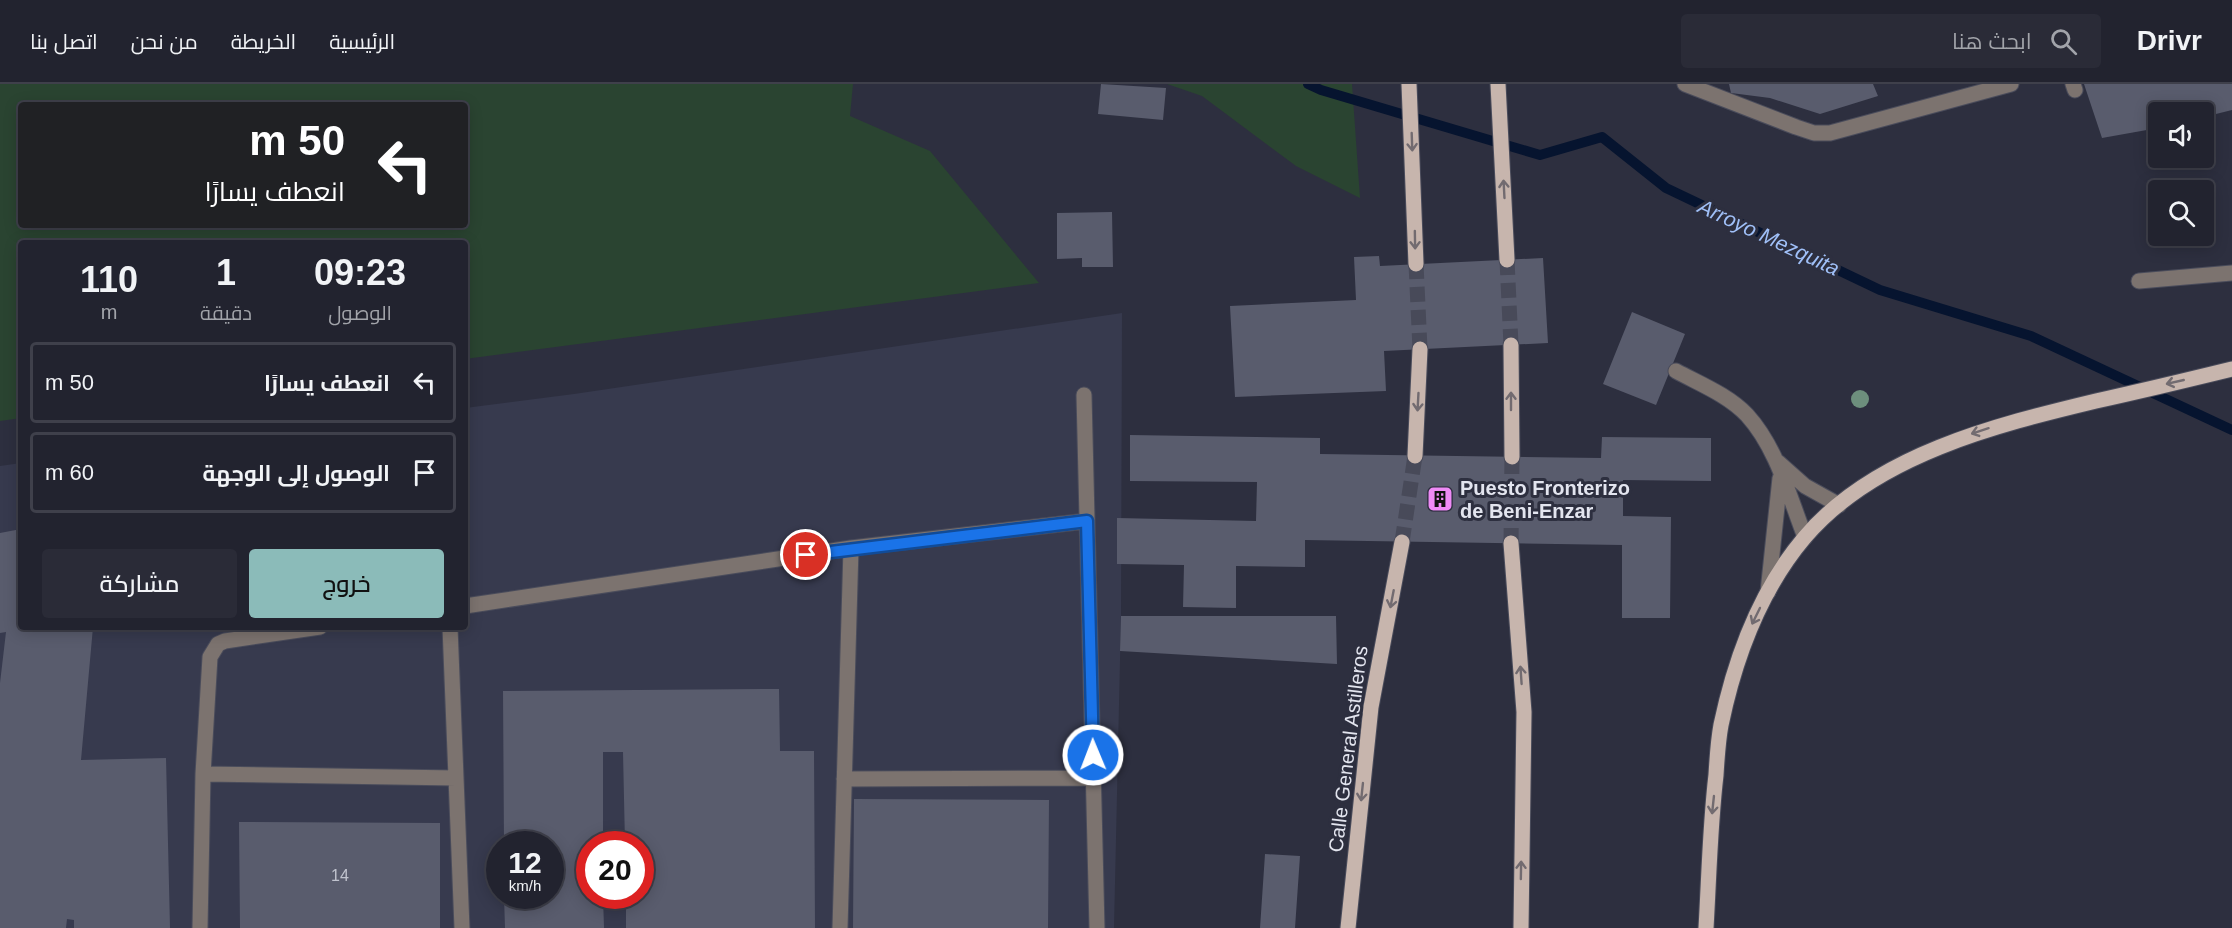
<!DOCTYPE html>
<html lang="ar">
<meta charset="utf-8">
<style>
:root{--surface:#22232f;--page:#2a2b37;--text:#f1f3f6;--muted:#a2a4aa;--line:#3f404b;--accent:#8bbbb9}
body{margin:0;font-family:Arial,Cairo,sans-serif;background:var(--page);color:var(--text);direction:rtl;height:100vh;display:flex;flex-direction:column;font-size:22px;white-space:nowrap}
*{box-sizing:border-box;margin:0}
p{font-size:20px;color:var(--muted)}
.icon{flex:none;width:33px;height:33px;fill:none;stroke:currentColor;stroke-width:2;stroke-linecap:round;stroke-linejoin:round}
.map{position:relative;flex:1;overflow:hidden;direction:ltr}
.side{position:absolute;left:18px;top:156px;width:450px;height:390px;display:flex;flex-direction:column;background:var(--surface);border-radius:6px;box-shadow:0 3px 15px #0003,0 0 0 2px var(--line);direction:rtl}
.side>*{flex:none}
.guide{position:absolute;left:18px;top:18px;width:450px;height:126px;border-radius:6px;box-shadow:0 3px 15px #0003,0 0 0 2px var(--line);direction:rtl;background:#202124;color:#fff;overflow:hidden}
.buttons{position:absolute;left:2148px;top:18px;display:grid;gap:12px}
.buttons a{display:grid;place-items:center;width:66px;height:66px;border-radius:6px;background:var(--surface);box-shadow:0 3px 15px #0003,0 0 0 2px var(--line);font-size:30px}
.speed{position:absolute;left:486px;top:747px;display:flex;gap:12px;font-size:30px;font-weight:700;text-align:center}
.speed>*{display:grid;place-content:center;width:78px;height:78px;border-radius:50%;background:var(--surface);box-shadow:0 3px 15px #0003,0 0 0 2px var(--line);line-height:1}
.speed small{font-size:15px;font-weight:400}
.speed .limit{border:9px solid #d22;background:#fff;color:#111}
.pin{position:absolute;display:grid;place-items:center;width:51px;height:51px;color:#fff;margin:-26px;border:3px solid #fff;border-radius:50%;box-shadow:0 2px 6px #0007}
.me{position:absolute;width:66px;margin:-33px;rotate:359deg;stroke-linejoin:round;filter:drop-shadow(0 0 4px #0008)}
.turn{display:flex;align-items:center;gap:21px;height:126px;padding:0 24px;font-size:27px}
.turn .icon{width:78px;height:78px;stroke-width:2.5}
.turn b{display:block;font-size:42px;line-height:51px}
.eta{display:flex;justify-content:space-evenly;align-items:center;height:102px;text-align:center}
.eta b{font-size:36px;font-weight:600;line-height:42px}
.action{display:flex;gap:12px;margin-top:auto;padding:12px 24px}
.action a{flex:1;height:69px;border-radius:6px;background:var(--accent);color:#111;font-size:24px;font-weight:600;line-height:69px;text-align:center}
.action a+a{background:var(--page);color:var(--text)}
ul{padding:0;list-style:none}
li{display:flex;align-items:center;gap:18px;height:81px;margin:0 12px 9px;padding:0 12px;border:3px solid var(--line);border-radius:6px}
li div{flex:1}
li b{display:block;font-size:22px}
li em{font-style:normal}
header{display:flex;align-items:center;gap:36px;box-sizing:border-box;height:84px;padding:0 30px;background:var(--surface);border-bottom:2px solid var(--line)}
header strong{font-size:28px}
nav{display:flex;gap:33px;margin-inline-start:auto;font-size:21px}
.search{width:420px;height:54px;background:var(--page);display:flex;align-items:center;gap:15px;box-sizing:border-box;padding:0 21px;border-radius:6px;color:var(--muted);font-size:22px}
.map>svg:first-child{display:block}
.built{fill:#373a4e;fill-rule:evenodd}
.green{fill:#2a4431;fill-rule:evenodd}
.lines{fill:none;stroke-linecap:round;stroke-linejoin:round}
.stream{stroke:#06142f;stroke-width:10}
.building{fill:#595c6d}
.major-tunnel{stroke:#484a59;stroke-width:15;stroke-dasharray:15 8;stroke-linecap:butt}
.minor-casing{stroke:#4a4c5b;stroke-width:17}
.major-casing{stroke:#4a4c5b;stroke-width:17}
.minor{stroke:#7c736f;stroke-width:15}
.major{stroke:#c7b5ad;stroke-width:15}
.tree{fill:#6d8f7d}
.oneway{stroke:#726b70}
.route-casing{stroke:#114b97;stroke-width:15}
.route{stroke:#1a73e8;stroke-width:10}
.labels{text-anchor:middle;dominant-baseline:central;stroke-width:6;stroke-linejoin:round;paint-order:stroke}
.number-label{font-size:16px;fill:#c0c3ce}
.poi-label{font-size:20px;font-weight:bold;fill:#e3e5ef;stroke:#2d2f3f;text-anchor:start}
.street-label{font-size:20px;fill:#e3e5ef;stroke:#2d2f3f}
.water-label{font-size:21px;font-style:italic;fill:#a0c0f8;stroke:#2d2f3f}
</style>
<header>
<strong>Drivr</strong>
<div class="search"><svg class="icon" aria-label="search" viewBox="0 0 24 24"><circle cx="10" cy="10" r="6"/><path d="M15 15l6 6"/></svg>ابحث هنا</div>
<nav><a>الرئيسية</a><a>الخريطة</a><a>من نحن</a><a>اتصل بنا</a></nav>
</header>
<div class="map">
<svg width="2232" height="844" viewBox="0 0 2232 844">
<rect width="100%" height="100%" fill="#2d2f3f"/>
<path class="built" d="M1122 229 1121 532 1114 844H0V382L21 379V543H465V324L574 310ZM500 760H550V812H500ZM590 760H640V812H590Z"/>
<path class="green" d="M0 0H853L850 32 930 67 1039 199 465 275V159H21V334L0 337ZM21 21H465V141H21Z
M1167 0H1352L1360 114 1296 82 1202 12Z"/>
<g class="lines">
<path class="stream" d="M1308 0 1321 6 1540 71 1602 53 1666 104 1880 206 2031 252 2232 346"/>
</g>
<path class="building" d="M1101 0 1166 4 1163 36 1098 30Z
M1729 0H1873L1878 12 1820 30 1770 14 1731 9Z
M2084 0H2232V26L2204 33V28H2158V44L2102 54Z
M1112 128 1113 183H1082V174L1057 175V129Z
M1379 172 1380 182 1543 174 1548 259 1384 267 1386 307 1235 313 1230 222 1356 216 1354 173Z
M1632 228 1685 250 1656 321 1603 300Z
M1130 351 1320 354V370L1601 374 1602 353 1711 354V397L1623 396V432L1671 433 1670 534H1622V461L1305 456V483L1236 482V524L1183 523 1184 481 1117 480V434L1256 437 1257 398 1130 397Z
M21 445V543H93L81 676 166 674 170 844H74V836L67 835 66 844H0V599L6 548 0 549V449Z
M1121 532H1336L1337 580 1120 567Z
M779 605 780 667H814L815 844H626V812H640V760H625L623 668H603V760H590V812H603L604 844H505L504 812H550V760H504L503 607Z
M854 715 1049 716 1048 844H853Z
M239 738 440 739V844H240Z
M1265 770 1300 772 1295 844H1260Z"/>
<g class="lines">
<path class="major-tunnel" d="M1507 176 1511 261
M1416 180 1420 265
M1402 458 1415 372
M1511 459 1512 373"/>
<g class="minor-casing">
<path id="minor" d="M1685 0 1796 43 1814 49H1830L2011 0
M2073 0 2075 6
M2139 197 2232 189
M1676 287C1700 300 1728 311 1747 331 1777 364 1789 412 1805 453
M1084 311 1097 844
M1778 378 1805 402 1839 421
M1768 508 1780 394
M465 522 851 464 1087 437
M450 543 462 844
M203 690 456 694
M844 695 1094 694
M200 844 203 690 210 573 218 560 225 557 320 543
M840 844 851 464"/>
</g>
<g class="major-casing">
<path id="major" d="M1409 0 1416 180
M1498 0 1507 176
M1511 261 1512 373
M1415 372 1420 265
M1511 459 1524 628 1521 844
M1348 844 1371 623 1402 458
M1706 844C1709 793 1710 742 1716 691 1717 674 1718 657 1721 641 1735 574 1760 506 1805 453 1875 371 1996 341 2096 317 2141 307 2187 296 2232 285"/>
</g>
<use href="#minor" class="minor"/>
<use href="#major" class="major"/>
</g>
<circle class="tree" cx="1860" cy="315" r="9"/>
<defs><path id="oneway-shaft" d="M-6 0H5M1.5-3L5.5 0L1.5 3" fill="none" stroke-width="1.6" stroke-linecap="round" stroke-linejoin="round" transform="scale(1.5)"/></defs>
<g class="oneway">
<use href="#oneway-shaft" transform="translate(1412 58) rotate(88)"/>
<use href="#oneway-shaft" transform="translate(1504 105) rotate(-93)"/>
<use href="#oneway-shaft" transform="translate(1415 156) rotate(89)"/>
<use href="#oneway-shaft" transform="translate(2175 298) rotate(167)"/>
<use href="#oneway-shaft" transform="translate(1511 317) rotate(-90)"/>
<use href="#oneway-shaft" transform="translate(1418 318) rotate(93)"/>
<use href="#oneway-shaft" transform="translate(1980 347) rotate(162)"/>
<use href="#oneway-shaft" transform="translate(1392 515) rotate(101)"/>
<use href="#oneway-shaft" transform="translate(1756 532) rotate(116)"/>
<use href="#oneway-shaft" transform="translate(1521 591) rotate(-94)"/>
<use href="#oneway-shaft" transform="translate(1362 708) rotate(96)"/>
<use href="#oneway-shaft" transform="translate(1713 721) rotate(96)"/>
<use href="#oneway-shaft" transform="translate(1521 786) rotate(-89)"/>
</g>
<g class="lines">
<g class="route-casing">
<path id="route" d="M806 471 1087 437 1093 671"/>
</g>
<use href="#route" class="route"/>
</g>
<defs>
<g id="building-square" transform="scale(1.35)"><rect x="-9" y="-9" width="18" height="18" rx="4" fill="#ef8bf6" stroke="#2d2f3f"/><path d="M-4-6H4V6H1V3H-1V6H-4ZM-2.5-4.3h1.7v1.8h-1.7ZM.8-4.3h1.7v1.8H.8ZM-2.5-1h1.7V.8h-1.7ZM.8-1h1.7V.8H.8Z" fill="#111"/></g>
</defs>
<g fill-rule="evenodd">
<use href="#building-square" x="1440" y="415"/>
</g>
<g class="labels">
<g class="number-label">
<text x="340" y="791">14</text>
</g>
<g class="poi-label">
<text x="1460" y="404">Puesto Fronterizo<tspan x="1460" dy="23">de Beni-Enzar</tspan></text>
</g>
<g class="street-label">
<text transform="translate(1348 665) rotate(-83)">Calle General Astilleros</text>
</g>
<g class="water-label">
<text transform="translate(1769 153) rotate(25)">Arroyo Mezquita</text>
</g>
</g>
</svg>
<div class="buttons">
<a><svg class="icon" aria-label="sound" viewBox="0 0 24 24"><path d="M4 9h4l5-4v14l-5-4H4zM17 9q2 3 0 6"/></svg></a>
<a><svg class="icon" aria-label="search" viewBox="0 0 24 24"><circle cx="10" cy="10" r="6"/><path d="M15 15l6 6"/></svg></a>
</div>
<div class="speed"><div>12<small>km/h</small></div><div class="limit">20</div></div>
<div class="pin" style="left:806px;top:471px;background:#d93025"><svg class="icon" aria-label="arrive" viewBox="0 0 24 24"><path d="M6 21V4h12l-3 4 3 4H6"/></svg></div>
<svg class="me" style="left:1093px;top:671px" viewBox="-20 -20 40 40"><circle r="17" fill="#1a73e8" stroke="#fff" stroke-width="3"/><path d="M0-11L8 9 0 5-8 9z" fill="#fff"/></svg>
<div class="guide">
<div class="turn"><svg class="icon" aria-label="left" viewBox="0 0 24 24"><path d="M17 20v-9H6M10 6l-5 5 5 5"/></svg><div><b>50 m</b>انعطف يسارًا</div></div>
</div>
<section class="side">
<div class="eta">
<div><b>09:23</b><p>الوصول</p></div>
<div><b>1</b><p>دقيقة</p></div>
<div><b>110</b><p>m</p></div>
</div>
<ul>
<li><svg class="icon" aria-label="left" viewBox="0 0 24 24"><path d="M17 20v-9H6M10 6l-5 5 5 5"/></svg><div><b>انعطف يسارًا</b></div><em>50 m</em></li>
<li><svg class="icon" aria-label="arrive" viewBox="0 0 24 24"><path d="M6 21V4h12l-3 4 3 4H6"/></svg><div><b>الوصول إلى الوجهة</b></div><em>60 m</em></li>
</ul>
<div class="action"><a>خروج</a><a>مشاركة</a></div>
</section>
</div>
